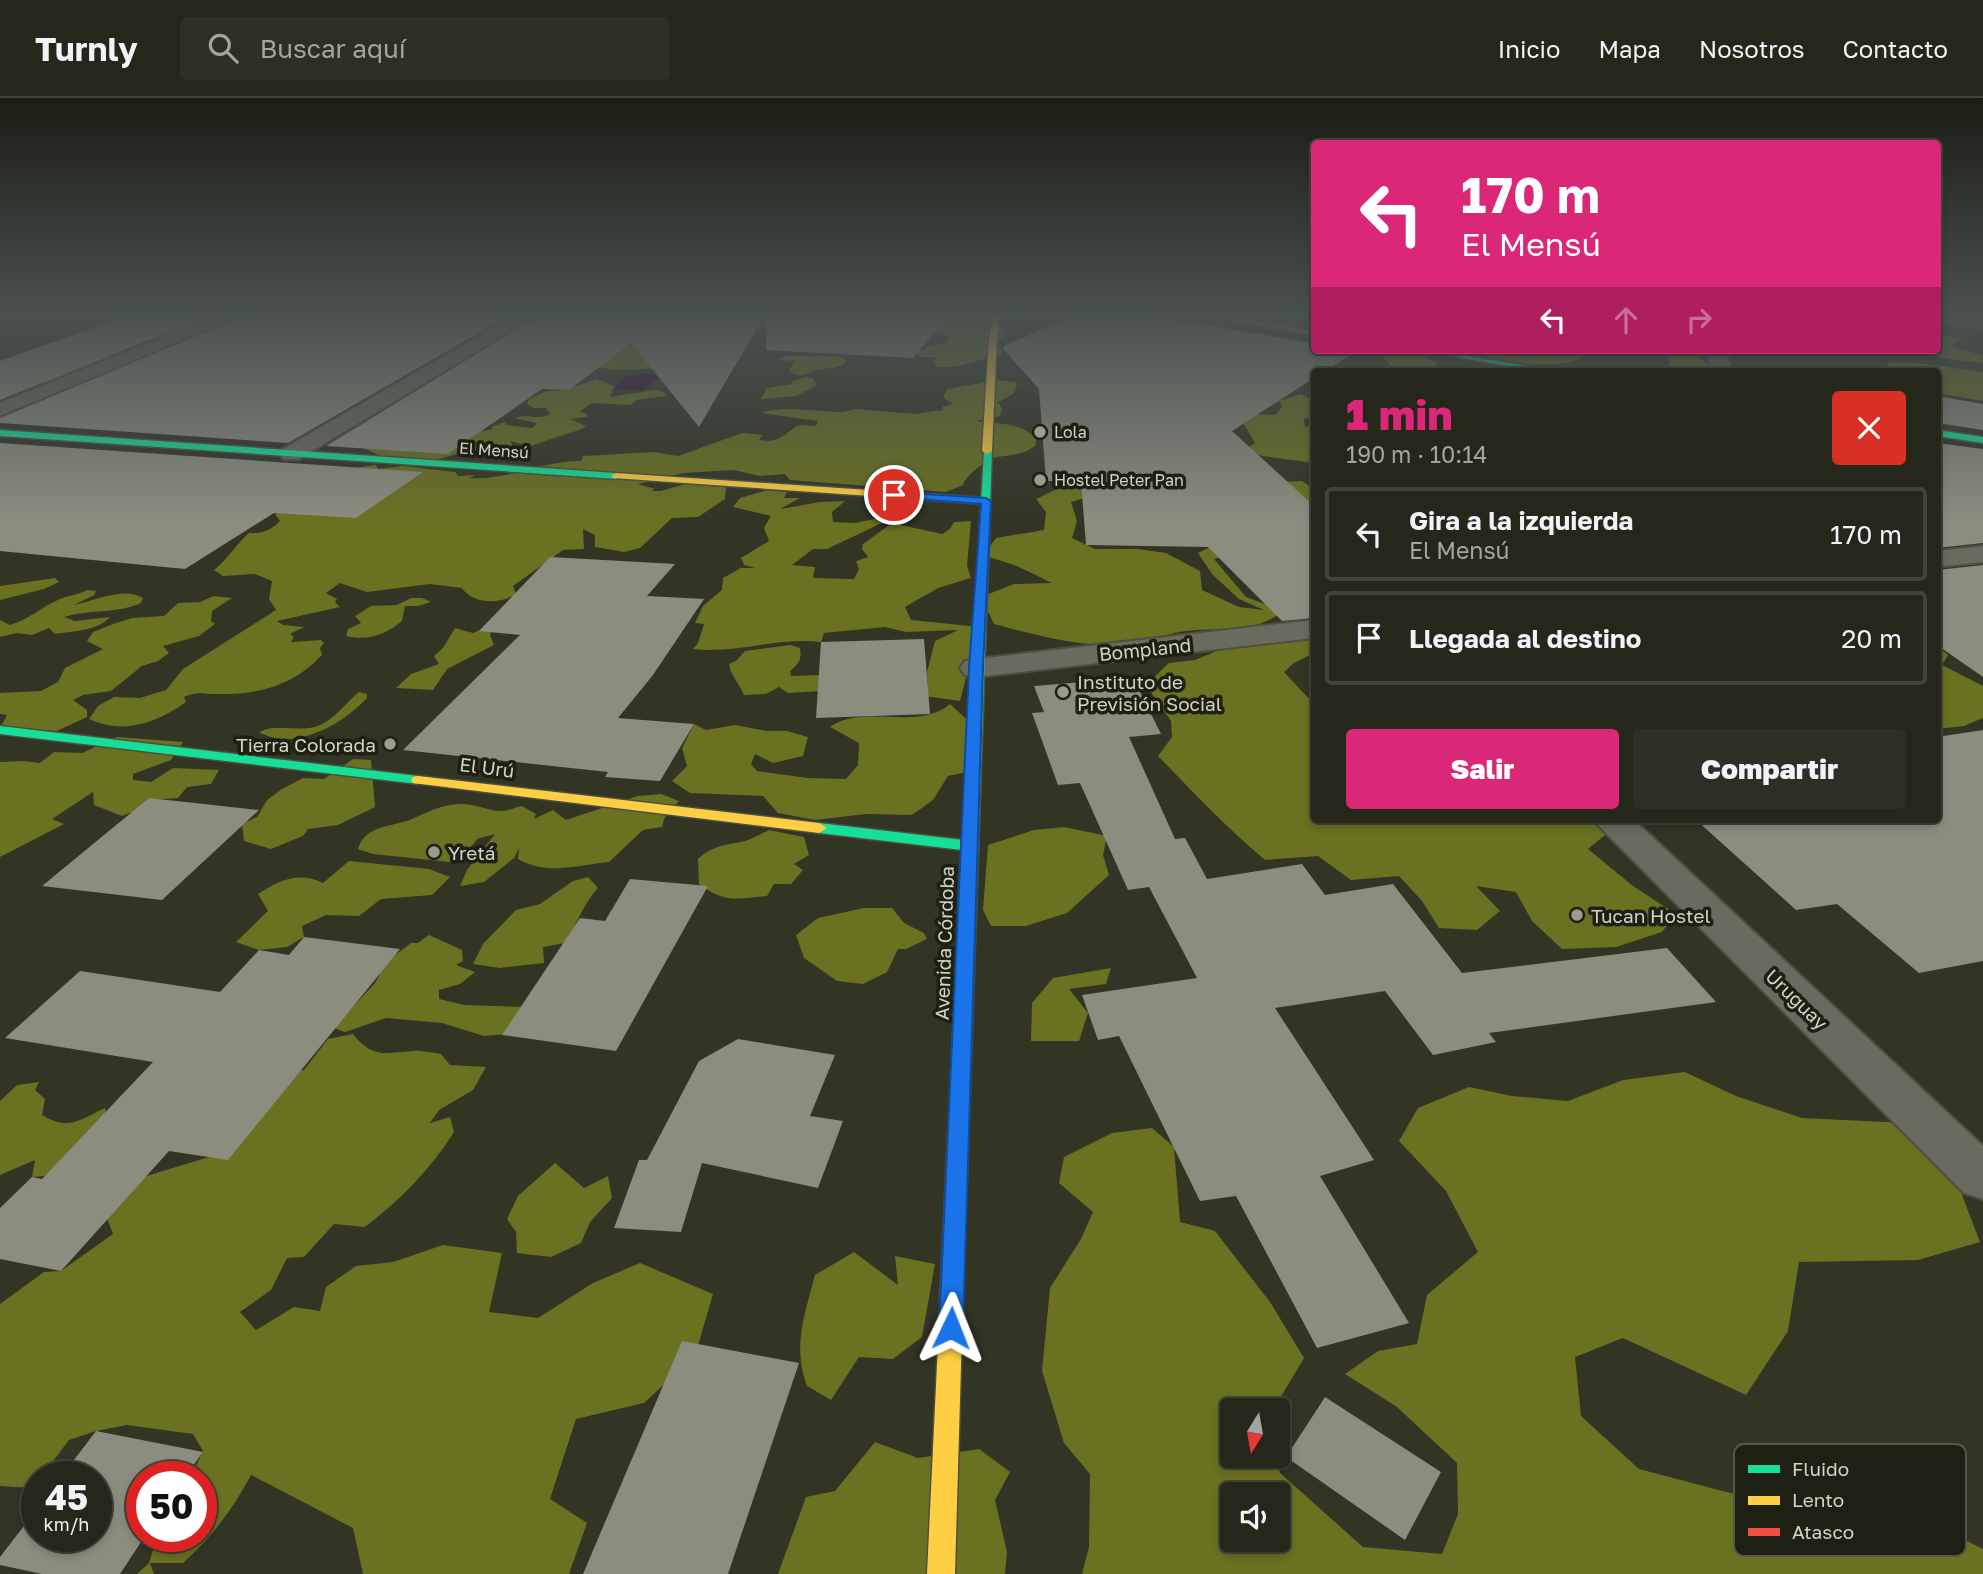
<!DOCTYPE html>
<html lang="es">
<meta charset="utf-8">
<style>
:root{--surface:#26271b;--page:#2e2f24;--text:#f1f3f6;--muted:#a4a5a3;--line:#42443a;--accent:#db2777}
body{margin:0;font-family:"Golos Text",sans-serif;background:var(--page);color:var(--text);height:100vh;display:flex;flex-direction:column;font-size:26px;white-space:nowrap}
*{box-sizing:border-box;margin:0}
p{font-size:23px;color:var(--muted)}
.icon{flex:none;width:38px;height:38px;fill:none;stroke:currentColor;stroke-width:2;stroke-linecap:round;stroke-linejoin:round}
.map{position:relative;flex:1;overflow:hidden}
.drawer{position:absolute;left:1311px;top:270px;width:630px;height:455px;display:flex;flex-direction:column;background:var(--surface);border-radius:7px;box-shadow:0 4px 10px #0003,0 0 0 2px var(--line)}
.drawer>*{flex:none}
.hud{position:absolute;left:1311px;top:42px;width:630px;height:214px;border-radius:7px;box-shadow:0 4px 10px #0003,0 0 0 2px var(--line);background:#db2777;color:#fff;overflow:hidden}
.needle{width:46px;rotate:191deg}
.controls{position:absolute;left:1220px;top:1300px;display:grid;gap:14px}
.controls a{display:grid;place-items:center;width:70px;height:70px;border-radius:7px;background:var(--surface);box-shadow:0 4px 10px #0003,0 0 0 2px var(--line);font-size:35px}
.speed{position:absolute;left:21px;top:1363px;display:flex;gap:14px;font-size:35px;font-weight:700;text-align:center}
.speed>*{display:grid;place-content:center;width:91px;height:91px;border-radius:50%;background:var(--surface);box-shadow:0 4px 10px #0003,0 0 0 2px var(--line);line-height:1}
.speed small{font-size:18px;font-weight:400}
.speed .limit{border:10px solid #d22;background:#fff;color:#111}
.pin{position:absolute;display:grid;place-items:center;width:60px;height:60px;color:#fff;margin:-30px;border:4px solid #fff;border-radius:50%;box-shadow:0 2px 7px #0007}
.me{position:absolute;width:77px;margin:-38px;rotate:2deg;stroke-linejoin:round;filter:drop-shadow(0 0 5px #0008)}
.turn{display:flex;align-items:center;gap:24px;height:147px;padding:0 35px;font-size:32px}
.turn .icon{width:91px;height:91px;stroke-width:2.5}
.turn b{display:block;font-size:49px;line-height:60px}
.lanes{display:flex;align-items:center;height:66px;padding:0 35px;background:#0003;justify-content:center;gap:35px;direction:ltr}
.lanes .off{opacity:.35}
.round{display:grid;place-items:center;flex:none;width:74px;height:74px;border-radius:7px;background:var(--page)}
.summary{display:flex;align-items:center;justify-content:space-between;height:119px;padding:0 35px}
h1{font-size:42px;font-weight:800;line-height:52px;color:var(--accent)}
.primary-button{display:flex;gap:14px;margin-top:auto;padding:14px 35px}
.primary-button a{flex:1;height:80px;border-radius:7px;background:var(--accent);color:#fff;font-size:28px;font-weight:800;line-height:80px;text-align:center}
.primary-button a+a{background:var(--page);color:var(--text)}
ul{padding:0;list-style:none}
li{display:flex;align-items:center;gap:21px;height:94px;margin:0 14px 10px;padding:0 21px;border:4px solid var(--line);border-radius:7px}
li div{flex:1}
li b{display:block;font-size:26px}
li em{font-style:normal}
header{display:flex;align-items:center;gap:42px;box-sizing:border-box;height:98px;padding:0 35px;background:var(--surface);border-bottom:2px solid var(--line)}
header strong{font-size:33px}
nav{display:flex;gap:38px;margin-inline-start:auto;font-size:24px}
.search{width:490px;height:63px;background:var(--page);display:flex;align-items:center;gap:18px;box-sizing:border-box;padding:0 24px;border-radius:7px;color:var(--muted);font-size:26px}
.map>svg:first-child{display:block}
.forest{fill:#6a7121;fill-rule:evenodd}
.water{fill:#37073d}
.building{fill:#8b8d7f}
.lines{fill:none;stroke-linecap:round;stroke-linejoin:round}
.street-casing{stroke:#4e4f41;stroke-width:4}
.fast-casing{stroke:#4e4f41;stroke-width:3}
.slow-casing{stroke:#4e4f41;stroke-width:3}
.jam-casing{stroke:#4e4f41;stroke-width:3}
.street{fill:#696b5f;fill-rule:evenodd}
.fast{fill:#16e098;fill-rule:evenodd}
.slow{fill:#ffcf43;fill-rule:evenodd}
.jam{fill:#f24e42;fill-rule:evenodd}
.route{fill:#1a73e8;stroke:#114b97;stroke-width:2}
.poi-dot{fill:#9a9c8c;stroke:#1f2014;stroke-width:2.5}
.labels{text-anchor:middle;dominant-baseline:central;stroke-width:7;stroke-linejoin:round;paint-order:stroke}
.far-poi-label{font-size:16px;fill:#d2d4c4;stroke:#1f2014;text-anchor:start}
.far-street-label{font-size:16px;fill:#d2d4c4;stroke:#1f2014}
.street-label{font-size:19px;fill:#d2d4c4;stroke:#1f2014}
.poi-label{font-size:19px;fill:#d2d4c4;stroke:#1f2014;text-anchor:start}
.key{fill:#1f2014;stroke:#555649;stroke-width:2}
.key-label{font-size:19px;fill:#d2d4c4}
</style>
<header>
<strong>Turnly</strong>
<div class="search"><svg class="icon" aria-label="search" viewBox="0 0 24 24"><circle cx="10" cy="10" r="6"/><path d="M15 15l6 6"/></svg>Buscar aquí</div>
<nav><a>Inicio</a><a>Mapa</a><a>Nosotros</a><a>Contacto</a></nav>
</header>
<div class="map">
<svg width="1983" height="1476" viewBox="0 0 1983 1476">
<rect width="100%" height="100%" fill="#323424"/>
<path class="forest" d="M191 215H237L170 239 143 243 102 255 136 253 123 267 128 269 79 283 29 286Z
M948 215H995L994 224 1004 234 1003 240 993 243V249L1002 252V257C979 260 960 272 936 269L934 263 938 259H920L915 255 932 247 946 245 949 237 926 236Z
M1983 215V232L1957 229 1937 222V215Z
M1937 237 1963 240 1951 248 1983 258V265L1946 261 1914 252H1937Z
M615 246 640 247 661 270C637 270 611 276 589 266Z
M1453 252H1553L1582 259C1548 277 1490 258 1453 252Z
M1682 252H1689L1706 265 1730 273H1663L1671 265 1667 259 1682 258Z
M1390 255 1424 259 1438 266 1429 273H1389L1395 271 1382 259Z
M787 258H837L847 262C840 271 831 270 821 271 808 273 803 283 789 273L794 263 777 262Z
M1890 264 1926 266 1983 274V303L1937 295V273H1861L1882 271Z
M805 279 812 280 817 287 796 298 761 301 767 290 793 286 791 284Z
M597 281 614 288 610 299 655 292 664 294 666 298 637 302 630 307 592 305 579 314 586 315 587 319 570 321 586 328 582 331 530 348 510 343 512 346 510 349 487 355H460L439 361 394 364 361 349 483 333 493 331 491 329 505 324 506 327 533 330 537 325 515 320C529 315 538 323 550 316L546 310H534L527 306 529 301 547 293 565 292Z
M999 282 1016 284 1017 287 1013 296 998 304 1002 311 1000 318 976 323C996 326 1023 324 1036 341L1035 348C1022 357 1012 357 997 359 987 361 966 377 963 387L946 394 790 382 785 376 760 378 734 372 683 375 638 386 655 391 652 393H661L685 386 726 389 725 401 698 419 672 420 640 450 624 454 595 449V437L583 431 584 451 563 452 513 488 516 496C501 506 473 507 462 490L430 486 367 494 340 485 326 495 337 501 335 504 340 509 277 523 283 527 304 529 290 536 294 539 291 544 321 542 324 545 320 550 322 557C293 588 258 597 216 596 203 596 197 593 184 599L186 604C157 625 123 637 89 621L98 608 114 599 140 600 166 592 183 571 276 512 269 501 272 483 255 476 223 478 214 472C228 461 236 446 249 435 262 436 271 432 280 423L275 416 360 369 376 367 378 371 403 368 455 374 458 378 476 377 469 380C507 383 543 362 581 363L583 358 654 354 678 358 742 335 763 337 759 342C779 345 783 338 798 327L816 328 818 323 762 315C779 307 823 314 844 314L854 311 915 316 943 312 942 309 953 306 943 300 947 291Z
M1301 296 1314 302V318L1304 321 1305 329 1314 327V362L1307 364 1263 358 1245 352 1255 345 1241 321 1249 316 1275 317 1282 309 1279 303Z
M1073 383 1127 387 1071 404 1077 423 1072 440 1095 451H1138L1166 455 1200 473 1202 492 1239 509 1264 512 1239 501 1212 476 1198 455 1225 442 1261 385 1302 383 1314 391V412L1265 416 1266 448 1214 461 1246 499 1283 513C1254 537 1221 529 1185 533 1164 536 1143 546 1122 547 1078 549 1035 537 994 526L981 499 1014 486 1052 485 1017 468 983 457 996 440 1044 432 1046 414 1036 401Z
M767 392 787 394 784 400H800L780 411 820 404 845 403 832 414 833 424 854 425 880 420 884 424 827 451H813L792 467 815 469 813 480 854 481 859 471 856 463 868 459 862 451 863 446 892 425 942 436 950 431 954 424 971 423 967 468 971 480 938 490 905 509 911 522 979 529 960 603 924 598 928 591 927 574 935 543 958 532 906 534 885 529 824 535 821 544C777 539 736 556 693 551L698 545 704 526 695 525 703 508 722 492 723 480 741 470H755L744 467 741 460 769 443 764 430 771 418 733 409 740 400Z
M55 480 59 484 44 491 0 502V488Z
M87 492 96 493 94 497 74 507C93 503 124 488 143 500L141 505C116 516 90 511 64 519L75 523 110 519C98 533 73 533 55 536L49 530 32 537 17 535 0 539V522L10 527C30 521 42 508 60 501 69 497 78 497 87 492Z
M214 498 232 500 212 513 211 523 215 526 199 538 163 548 169 555 158 563 142 568 111 593 83 597 73 602 87 612V619L57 633 0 630 7 617 0 616V595L41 593 58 584 65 570 103 551 87 543 93 534 113 526 132 520 164 518 178 505 200 504Z
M411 500H422L431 504 418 508H405L402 523C385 537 368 543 346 538L348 531 361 525 355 518 371 508 397 507Z
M493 526 490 537 494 547 447 571 433 592 396 590 411 576 439 566 434 558 443 550 455 530 473 535Z
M1305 538 1314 549V555L1294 565 1284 574 1314 606V721H1619L1617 727 1588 751 1633 788 1676 816 1662 834 1616 849 1562 851 1532 823 1516 794 1476 788 1500 813 1477 832 1439 830 1422 803 1399 778 1351 782 1318 758 1265 762C1227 730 1193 694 1158 658L1172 639 1171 623 1146 587 1169 565 1195 562 1251 539Z
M790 547 800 550C802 561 799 566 790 573L791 578 819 577 838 592 788 595 779 589 766 596 744 597C740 587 730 576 729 566L736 563 745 553Z
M1937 547 1948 557 1942 567 1983 588V620L1964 628 1937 631Z
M359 594 367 596V600C342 627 294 654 259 634 278 624 301 636 320 627 337 619 345 605 359 594Z
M950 606 974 628 972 673 948 678 933 702 912 717 866 716 815 722 778 715 763 698 690 695 672 683 687 668 682 650 694 626 706 632 735 627 767 633H787L808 639 803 658 773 665 755 656 751 666 757 673 808 680 846 681 858 667 859 645 830 629C863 605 918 634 950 606Z
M117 639 183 644 171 662 133 676V682L151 684 173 670 219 672 211 686 187 689 178 700 148 702 140 711 122 718 94 707 93 694 52 721 64 726 0 759V664L23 663 40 665 54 654 82 655Z
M353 661 371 662 375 709 338 727 308 731 303 738 271 751 244 743 242 726 257 719 267 702 282 691 303 680 324 681Z
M661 696 679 703 664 721 662 729 643 732 609 764C577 767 548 778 518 761L519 750 514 760 484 784 460 788 467 772 495 736 477 741 459 765 373 756 358 751C365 726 394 729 412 721 427 714 442 707 458 706 474 705 489 713 501 713 508 713 516 709 522 708L536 716 534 721 553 712 566 722 638 698Z
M1064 729 1107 738 1103 757 1109 777 1067 815 1026 828H991L983 812 988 747 1034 732Z
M769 732 804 739 809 757 794 766 803 772 791 786H774L767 798C736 801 724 805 699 786L698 761C712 748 724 747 741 744 751 742 760 736 769 732Z
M349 763 429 771 450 779 432 797 381 801 359 818 326 817 302 828 304 839 287 849 259 852 236 844 268 813 258 796C279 782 299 773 323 785Z
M588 779 598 790C583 806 577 826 565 845L543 849 544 865 500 870 473 866 483 846 516 812 540 806 573 783Z
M864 810H892L904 825 924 835 927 841 906 851H898L887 874 863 886 837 883 804 860 796 837 818 820Z
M429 837 462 852 463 863 456 867 475 874 460 886 439 892V901L464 907 525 909 539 933 484 938 442 925 386 920 345 934 333 930 375 885 386 864 411 845H418Z
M1111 870 1106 886 1069 891 1088 915 1079 943H1031L1032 905 1053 880Z
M353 936C373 961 385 955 413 953 422 952 432 955 441 956L450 967 486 969 473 992 439 1012 430 1025 450 1019 454 1034C431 1071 399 1103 365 1129L334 1126 304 1159 287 1160 271 1192 240 1214 256 1232 294 1209 320 1213 326 1189 356 1168 393 1164 443 1147 502 1155 489 1214 538 1220 593 1185 640 1165 713 1196 695 1258 644 1305 576 1321 550 1401 587 1425 569 1476H363L353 1430 251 1377C233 1411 212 1439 183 1465H150L154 1476H137L149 1465 157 1439 201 1438V1379H191L203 1353 193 1336 127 1327 96 1333 69 1342 41 1379H37L32 1390 0 1388V1206L44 1174 61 1173 113 1136 105 1115 127 1084 209 1059 257 982 304 972 328 941Z
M1685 974 1736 998 1802 1020 1927 1026 1973 1053 1962 1097 1980 1144 1918 1162 1799 1164 1788 1233 1746 1297 1623 1240 1575 1259 1581 1318 1639 1371 1734 1396 1844 1381 1983 1451V1476H1082L1089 1449 1090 1376 1064 1345 1042 1273 1050 1190 1081 1141 1093 1114 1059 1085 1064 1059 1112 1035 1152 1030 1174 1049 1180 1124 1215 1133 1270 1204 1304 1260 1273 1312H1232V1358H1276L1280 1375 1363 1449 1442 1456 1458 1416 1457 1365 1397 1309 1345 1276 1378 1253 1417 1246 1427 1197 1478 1154 1446 1093 1399 1043 1418 1010 1469 989 1512 998 1568 1003 1623 982ZM1232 1396H1278V1442H1232Z
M39 984 35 992 45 1001 42 1017C69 1033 79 1022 105 1010L109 1029 45 1078 32 1079 35 1062 0 1077V1003L17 987Z
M555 1065 584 1090 608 1078 612 1100 590 1124 581 1145 551 1159 517 1155 516 1134 507 1121 518 1098Z
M854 1154 898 1187 895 1158 935 1166 922 1239 893 1261 859 1259 831 1302 807 1288C792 1248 805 1216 815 1177Z
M875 1344 918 1360 979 1351 1010 1374 995 1402 1007 1454 1005 1476H778L806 1399 835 1393Z"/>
<path class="water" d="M642 275 664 279 652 283 642 292 614 291 624 279Z"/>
<path class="building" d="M135 215H215L0 302V263Z
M249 215H513L288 345 0 325V320Z
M543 215H766L699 329 631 245 569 292 542 291 448 356 326 348Z
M767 215H950L913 260 766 252Z
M1078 215H1135L1314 245V252L1357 253 1325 273H1314V280L1232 333 1314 408V520L1282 523 1208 449 1086 447 1081 383H1046L1039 291 1004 252V248Z
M1937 298 1983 306V332L1937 325Z
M0 345 423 374 356 420 274 415 185 471 0 453Z
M1937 345 1983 351V445L1937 450Z
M550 459 675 466 647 498 704 501 653 577 618 620 694 626 660 683 605 679 608 674 403 652 520 537 479 533Z
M1983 467V579L1937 547V472Z
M924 541 930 616 816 620 821 544Z
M1133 580 1161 636 1129 639 1175 741 1185 740 1207 781 1302 766 1325 797 1393 786 1462 875 1667 850 1716 904 1489 935 1496 944 1433 957 1385 893 1275 910 1374 1062 1320 1078 1409 1225 1317 1250 1236 1098 1200 1103 1119 938 1098 942 1082 897 1197 880 1149 789 1128 792 1080 685 1058 687 1032 615 1044 614 1034 588Z
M1983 632V863L1919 875 1837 806 1796 812 1695 721H1937V639Z
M149 700 259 712 162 802 42 788Z
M630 781 708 788 616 953 502 937 580 820 605 823Z
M304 839 400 851 228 1062 169 1053 61 1173 0 1161V1110L32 1079 42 1081 153 964 5 940 80 873 220 894 259 852 289 857Z
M738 941 835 957 810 1018 843 1023 818 1090 702 1065 681 1134 614 1130 639 1062H647L699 963Z
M682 1243 799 1265 728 1476H583Z
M1325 1299 1441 1374 1405 1442 1286 1359Z
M96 1333 203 1354 185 1379H142V1438H145L120 1476H42L0 1467V1459L37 1411V1438H96V1379H61Z"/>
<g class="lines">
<g class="street-casing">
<path id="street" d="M223 215H247L0 318V305Z
M519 215H540L299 361H283L280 356 283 351Z
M1708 252H1726L1731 273H1711Z
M1983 448V464L1937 469V453Z
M1314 522V540L976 579 965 577 960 570 965 563 976 561Z
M1592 721H1633L1983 1048V1101L1964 1095Z"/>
</g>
<g class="fast-casing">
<path id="fast" d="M1417 252H1435L1555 273H1536Z
M0 332 616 375 621 378 616 381 0 338Z
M1937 332 1983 339V345L1937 338Z
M984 351 992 353 964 1162 961 1169 953 1172 945 1169 942 1162 962 752 819 735 811 730 819 725 963 742Z
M0 628 418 678 425 682 418 686 0 636Z"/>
</g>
<g class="slow-casing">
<path id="slow" d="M994 215H1001L997 240 992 353 987 356 982 353 989 240Z
M616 375 986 400 991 403 986 406 613 380 611 378Z
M418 678 819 725 827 730 819 735 413 685 411 682 413 679Z
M953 1152 961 1155 964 1162 955 1476H927L942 1162 945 1155Z"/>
</g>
<g class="jam-casing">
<path id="jam" d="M1192 215H1211L1314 233V237Z"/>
</g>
<use href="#street" class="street"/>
<use href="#fast" class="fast"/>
<use href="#slow" class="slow"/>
<use href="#jam" class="jam"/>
</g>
<linearGradient id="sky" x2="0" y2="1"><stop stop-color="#1c1d14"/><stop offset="0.51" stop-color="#495050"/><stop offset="1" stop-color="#495050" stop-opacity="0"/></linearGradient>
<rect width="1983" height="422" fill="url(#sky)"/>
<path class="route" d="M894 394 986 400 991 403 983 570 963 1230 959 1238 951 1241 942 1238 939 1230 969 570 981 406 891 399V395Z"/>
<g class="poi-dot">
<circle cx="1040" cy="334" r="7"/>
<circle cx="1040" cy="382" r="7"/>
<circle cx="1063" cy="594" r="7"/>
<circle cx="390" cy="646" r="7"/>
<circle cx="434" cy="754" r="7"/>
<circle cx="1577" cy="817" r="7"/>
</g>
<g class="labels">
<g class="far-poi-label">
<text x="1054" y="334">Lola</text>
<text x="1054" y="382">Hostel Peter Pan</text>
</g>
<g class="far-street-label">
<text transform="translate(494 352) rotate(4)">El Mensú</text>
</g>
<g class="street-label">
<text transform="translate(1145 551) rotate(-6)">Bompland</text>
<text transform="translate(487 669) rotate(7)">El Urú</text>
<text transform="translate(944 845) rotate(-88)">Avenida Córdoba</text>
<text transform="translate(1797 901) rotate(44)">Uruguay</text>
</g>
<g class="poi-label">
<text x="1077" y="583">Instituto de<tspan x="1077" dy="22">Previsión Social</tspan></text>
<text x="376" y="646" text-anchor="end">Tierra Colorada</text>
<text x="448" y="754">Yretá</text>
<text x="1591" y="817">Tucan Hostel</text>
</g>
</g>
<rect x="1734" y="1346" width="232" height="112" rx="10" class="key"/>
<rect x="1748" y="1367" width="32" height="8" fill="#16e098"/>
<rect x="1748" y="1398" width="32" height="9" fill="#ffcf43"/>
<rect x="1748" y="1430" width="32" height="8" fill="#f24e42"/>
<g class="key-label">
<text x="1792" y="1378">Fluido</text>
<text x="1792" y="1409">Lento</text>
<text x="1792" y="1441">Atasco</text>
</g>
</svg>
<div class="controls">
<a><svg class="needle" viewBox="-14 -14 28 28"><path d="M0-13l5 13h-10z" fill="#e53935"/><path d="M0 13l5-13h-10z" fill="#a4a5a3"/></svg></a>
<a><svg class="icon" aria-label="sound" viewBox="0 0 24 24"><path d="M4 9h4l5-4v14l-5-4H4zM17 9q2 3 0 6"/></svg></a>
</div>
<div class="speed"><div>45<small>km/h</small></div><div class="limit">50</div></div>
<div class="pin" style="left:894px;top:397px;background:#d93025"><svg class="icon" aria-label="arrive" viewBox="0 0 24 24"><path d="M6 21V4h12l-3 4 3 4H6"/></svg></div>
<svg class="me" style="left:951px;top:1230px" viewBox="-20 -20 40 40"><path d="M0-17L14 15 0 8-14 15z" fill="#1a73e8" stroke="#fff" stroke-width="4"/></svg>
<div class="hud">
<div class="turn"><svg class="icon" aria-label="left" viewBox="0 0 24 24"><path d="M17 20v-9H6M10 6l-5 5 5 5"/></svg><div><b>170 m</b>El Mensú</div></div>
<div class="lanes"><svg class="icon" aria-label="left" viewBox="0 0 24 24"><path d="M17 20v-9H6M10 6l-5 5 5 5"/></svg><svg class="icon off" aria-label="ahead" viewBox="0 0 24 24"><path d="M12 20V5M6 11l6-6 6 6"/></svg><svg class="icon off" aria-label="right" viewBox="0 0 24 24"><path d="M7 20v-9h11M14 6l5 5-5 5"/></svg></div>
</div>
<section class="drawer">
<div class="summary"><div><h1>1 min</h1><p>190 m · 10:14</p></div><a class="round" style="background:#d93025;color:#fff"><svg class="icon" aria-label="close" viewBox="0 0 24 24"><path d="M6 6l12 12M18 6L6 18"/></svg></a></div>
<ul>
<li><svg class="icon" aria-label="left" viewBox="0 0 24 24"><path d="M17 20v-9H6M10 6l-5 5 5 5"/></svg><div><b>Gira a la izquierda</b><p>El Mensú</p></div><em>170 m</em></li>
<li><svg class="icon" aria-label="arrive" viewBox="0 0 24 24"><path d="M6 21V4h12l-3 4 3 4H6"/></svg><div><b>Llegada al destino</b></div><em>20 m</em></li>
</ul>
<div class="primary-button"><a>Salir</a><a>Compartir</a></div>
</section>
</div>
